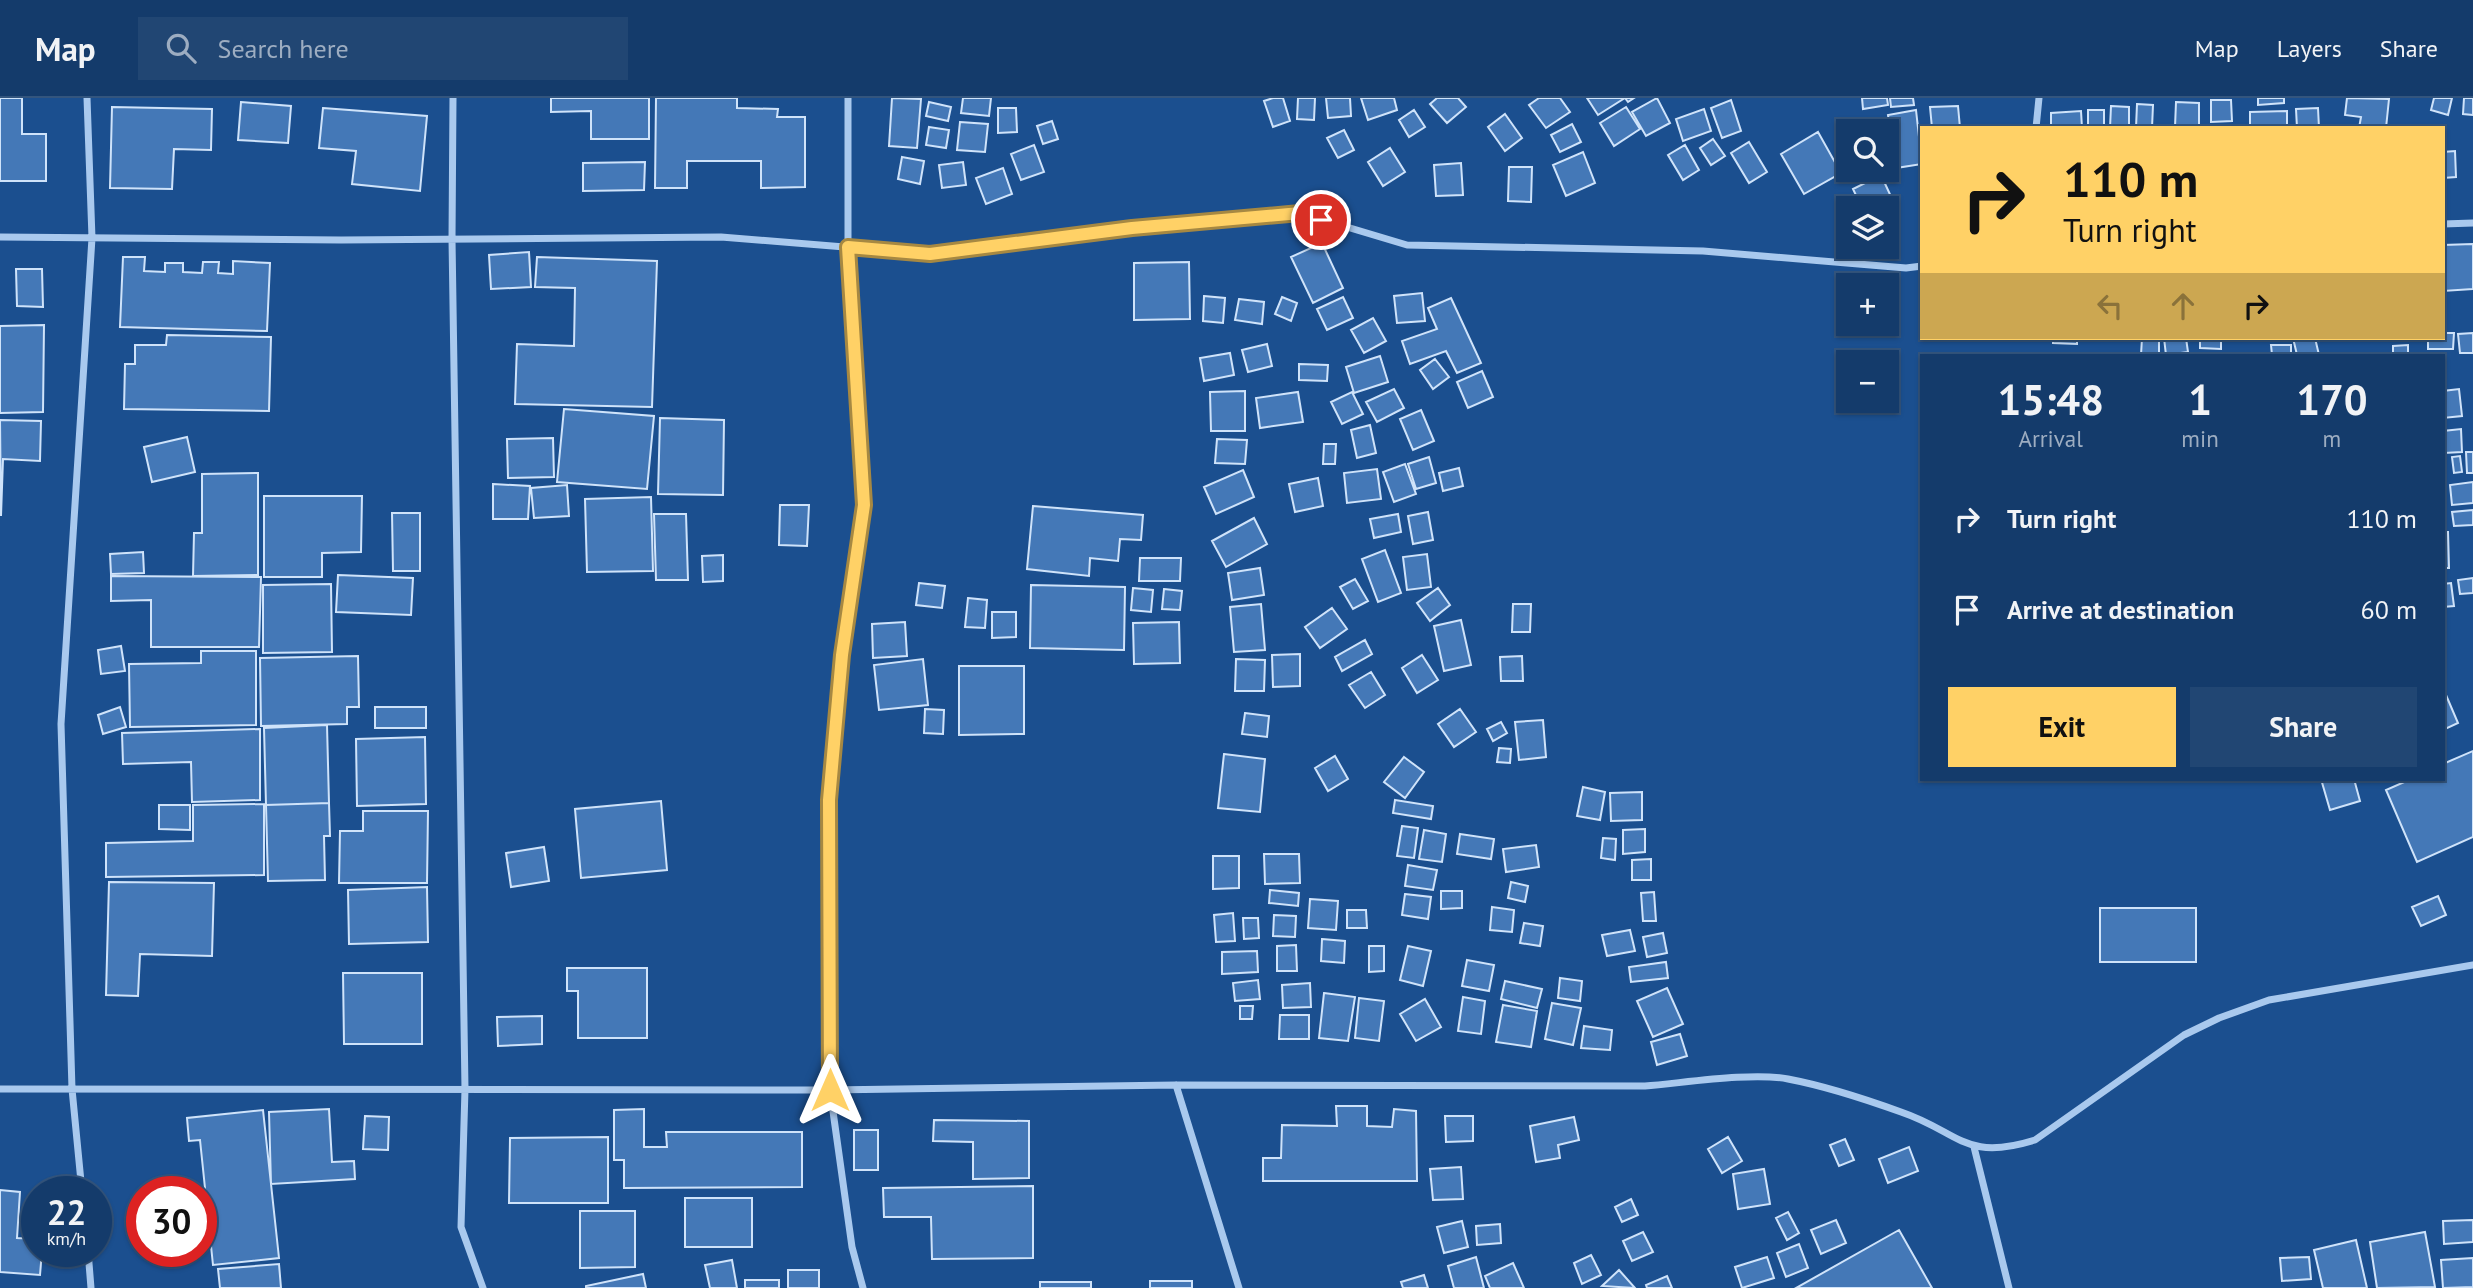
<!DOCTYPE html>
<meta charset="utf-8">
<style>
:root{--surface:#143b6b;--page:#214673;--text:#f1f3f6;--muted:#9dadc1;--line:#33557e;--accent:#ffd166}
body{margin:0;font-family:"PT Sans",sans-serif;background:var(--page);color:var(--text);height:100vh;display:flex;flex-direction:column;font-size:26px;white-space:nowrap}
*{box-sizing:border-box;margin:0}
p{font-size:23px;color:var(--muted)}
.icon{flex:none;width:38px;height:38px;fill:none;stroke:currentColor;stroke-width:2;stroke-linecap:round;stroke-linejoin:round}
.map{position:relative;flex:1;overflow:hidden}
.sheet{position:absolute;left:1920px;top:256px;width:525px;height:427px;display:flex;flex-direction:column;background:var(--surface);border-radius:0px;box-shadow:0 2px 5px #0004,0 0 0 2px var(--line)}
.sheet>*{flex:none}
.guide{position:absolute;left:1920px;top:28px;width:525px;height:214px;border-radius:0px;box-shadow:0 2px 5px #0004,0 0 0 2px var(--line);background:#ffd166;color:#111;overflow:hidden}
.controls{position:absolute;left:1836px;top:21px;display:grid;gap:14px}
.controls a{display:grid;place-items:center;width:63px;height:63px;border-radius:0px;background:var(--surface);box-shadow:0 2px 5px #0004,0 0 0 2px var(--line);font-size:35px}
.speed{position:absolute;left:21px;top:1078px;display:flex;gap:14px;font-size:35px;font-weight:700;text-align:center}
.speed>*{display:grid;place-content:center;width:91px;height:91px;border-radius:50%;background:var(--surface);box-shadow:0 2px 5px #0004,0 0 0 2px var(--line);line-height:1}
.speed small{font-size:18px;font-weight:400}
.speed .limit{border:10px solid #d22;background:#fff;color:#111}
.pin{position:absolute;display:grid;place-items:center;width:60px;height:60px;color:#fff;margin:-30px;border:4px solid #fff;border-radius:50%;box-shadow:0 2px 7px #0007}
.me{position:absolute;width:77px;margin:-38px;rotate:0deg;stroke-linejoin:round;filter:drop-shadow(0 0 5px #0008)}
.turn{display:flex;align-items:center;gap:24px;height:147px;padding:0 28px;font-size:32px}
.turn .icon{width:91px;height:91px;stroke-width:2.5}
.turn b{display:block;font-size:49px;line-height:60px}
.lanes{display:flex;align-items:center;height:66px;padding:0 28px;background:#0003;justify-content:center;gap:35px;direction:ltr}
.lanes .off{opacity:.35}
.eta{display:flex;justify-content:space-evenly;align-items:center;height:119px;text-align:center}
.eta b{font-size:42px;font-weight:800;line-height:49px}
.primary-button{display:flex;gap:14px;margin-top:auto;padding:14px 28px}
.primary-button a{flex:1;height:80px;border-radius:0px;background:var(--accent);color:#111;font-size:28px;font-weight:800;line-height:80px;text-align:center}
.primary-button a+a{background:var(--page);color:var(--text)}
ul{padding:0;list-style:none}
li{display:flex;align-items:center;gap:21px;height:91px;padding:0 28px}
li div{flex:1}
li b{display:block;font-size:26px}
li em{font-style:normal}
header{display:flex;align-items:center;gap:42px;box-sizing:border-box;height:98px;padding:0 35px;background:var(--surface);border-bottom:2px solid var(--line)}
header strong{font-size:33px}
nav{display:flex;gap:38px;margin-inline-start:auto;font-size:24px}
.search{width:490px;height:63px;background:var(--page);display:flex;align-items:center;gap:18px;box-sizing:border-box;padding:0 24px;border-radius:0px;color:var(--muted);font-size:26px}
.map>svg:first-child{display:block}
.building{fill:#4478b7;stroke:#cfe3fa;stroke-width:2}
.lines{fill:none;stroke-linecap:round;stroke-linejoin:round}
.minor{stroke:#a9c9ee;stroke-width:7}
.route-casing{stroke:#a68842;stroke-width:18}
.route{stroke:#ffd166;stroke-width:12}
</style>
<header>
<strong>Map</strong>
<div class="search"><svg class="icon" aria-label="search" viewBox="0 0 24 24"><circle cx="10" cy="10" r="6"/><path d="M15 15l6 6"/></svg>Search here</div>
<nav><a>Map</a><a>Layers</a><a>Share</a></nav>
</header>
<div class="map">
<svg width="2473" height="1190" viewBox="0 0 2473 1190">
<rect width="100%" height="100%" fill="#1b4f8f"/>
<path class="building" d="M0 0H22V36H46V83H0Z
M551 0H649V41H591V13L551 14Z
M656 0H737V10L778 11 777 19H805V89L761 90V63H687V90H655Z
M892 0 921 1 917 50 889 48Z
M963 0H991L989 18 961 15Z
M1273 0H1283L1290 23 1273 29 1264 3Z
M1298 0H1315L1314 22 1297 21Z
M1326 0H1350L1351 18 1328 20Z
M1361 0H1394L1397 12 1368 22Z
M1437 0H1458L1466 9 1447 25 1430 6Z
M1539 0H1560L1570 14 1546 30 1529 7Z
M1587 0H1634L1628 4 1625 0 1598 17Z
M1657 0 1670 25 1646 38 1632 14Z
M1862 0H1887L1888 7 1863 11Z
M1890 0H1913L1914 7 1891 9Z
M2258 0H2284V5L2258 7Z
M2347 0 2389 1 2386 30H2359L2361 19 2345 17Z
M2434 0H2452L2448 17 2431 12Z
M2464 0H2473V17L2463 16Z
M1731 2 1741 33 1722 40 1711 10Z
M2211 2H2231L2232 23 2211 24Z
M241 4 291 8 288 45 238 42Z
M929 4 951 9 948 23 926 18Z
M2176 4 2199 5V30L2175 29Z
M2137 6 2153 7 2152 30H2136Z
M1958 8 1960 30H1932L1930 9Z
M2111 8 2129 9V30H2110Z
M112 9 212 11 211 52 174 51 172 91 110 90Z
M1626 9 1640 31 1614 48 1600 25Z
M323 10 427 18 420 93 352 86 356 53 319 50Z
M998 10H1016L1017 34 998 35Z
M2318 10 2319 30H2297L2296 11Z
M1704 11 1711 33 1683 43 1676 21Z
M1414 12 1425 29 1409 39 1399 22Z
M1916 12 1922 66 1896 70 1888 17Z
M2088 12H2104V30H2088Z
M2081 13 2082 30H2051V15Z
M2287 13V30H2250V14Z
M1505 16 1522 40 1505 53 1488 29Z
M1052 23 1058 41 1043 46 1037 28Z
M960 24 988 26 985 54 957 52Z
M1572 26 1581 44 1560 54 1551 37Z
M929 29 949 32 946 50 926 47Z
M1344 32 1354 52 1338 60 1327 40Z
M1818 34 1841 75 1804 96 1781 56Z
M1713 41 1725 58 1711 67 1700 50Z
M1749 44 1767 74 1749 85 1731 55Z
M1034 47 1044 74 1021 82 1011 56Z
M1685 47 1699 72 1683 82 1668 57Z
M1390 50 1405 74 1383 88 1368 64Z
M2455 53 2456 79 2443 80V54Z
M1583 54 1595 85 1566 98 1553 67Z
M902 59 924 63 920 86 898 81Z
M645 64 644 92 583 93V65Z
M963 64 966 87 942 90 939 67Z
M1461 65 1463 97 1436 98 1434 67Z
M1509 69H1532L1531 104 1508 103Z
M1003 70 1012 96 986 106 976 80Z
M1881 77 1894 105 1883 110H1862L1853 91Z
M1322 145 1343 190 1313 205 1291 159Z
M2473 146V191L2443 193V147Z
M529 154 531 189 491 191 489 157Z
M123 159H145L144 173 165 174V165H183V174L202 175 203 164H219L218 175 233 176V163L270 165 267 233 120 229Z
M537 159 657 163 652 309 515 306 517 246 574 248 575 190 535 189Z
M1189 164 1190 221 1134 222V165Z
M16 171H42L43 209 17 208Z
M1422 195 1425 223 1397 225 1394 198Z
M1204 198 1225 200 1223 225 1203 223Z
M1282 199 1297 205 1291 223 1275 216Z
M1343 199 1353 220 1327 232 1317 211Z
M1451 200 1481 265 1457 275 1446 253 1410 266 1402 243 1437 231 1428 210Z
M1239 201 1264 204 1262 226 1235 222Z
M1373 220 1386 243 1364 255 1351 232Z
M44 227 43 314 0 315V228Z
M2443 235H2454L2453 251H2428V240H2443Z
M2473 235V255H2460L2458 236Z
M167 237 271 239 269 313 124 311 125 266H135V247H166Z
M2053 240H2077V246L2053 245Z
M2142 240H2159V257H2141Z
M2164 240H2186L2188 254 2166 257Z
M2200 240H2221V251L2200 250Z
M2293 240H2315L2319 257H2297Z
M1267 246 1272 268 1248 274 1242 252Z
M2271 247H2291V257H2272Z
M2408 247V257H2393V248Z
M1230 255 1234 277 1204 283 1200 260Z
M1380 258 1388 284 1354 295 1346 269Z
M1435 261 1449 279 1433 291 1420 272Z
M1299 266 1328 267 1327 283 1299 282Z
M1482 273 1493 299 1468 310 1457 284Z
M1394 291 1404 310 1377 324 1366 304Z
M2459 291 2462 318 2443 320V293Z
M1245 293V333H1211L1210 294Z
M1298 294 1303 324 1260 330 1256 300Z
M1352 294 1363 316 1342 326 1331 304Z
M564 311 654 318 647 391 557 384Z
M1421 312 1434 343 1413 352 1400 321Z
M660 320 724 322 723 397 658 396Z
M0 322 41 323 40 363 3 361 1 418Z
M1370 327 1376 355 1357 360 1351 332Z
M2461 331 2462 354 2444 355 2443 333Z
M187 339 195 374 152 384 144 349Z
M553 340 554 379 508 380 507 341Z
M1217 341 1247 342 1245 366 1215 365Z
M1324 346H1336L1335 366H1323Z
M2466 354H2473V375H2467Z
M2460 358 2462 374 2454 375 2452 359Z
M1429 359 1436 385 1416 391 1408 366Z
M1405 366 1416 396 1394 404 1383 374Z
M1459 370 1463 388 1443 393 1439 375Z
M1377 371 1381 401 1347 405 1344 375Z
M1243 372 1254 399 1216 416 1204 389Z
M258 375V477L193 478 194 435H202V376Z
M1318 380 1323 408 1295 414 1289 386Z
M2473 384V405L2452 407 2450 387Z
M493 386 530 388 528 421H493Z
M567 387 569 418 534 420 531 390Z
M264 398H362L361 454 322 455V479H264Z
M651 399 653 473 587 474 585 401Z
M780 407H809L807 448 779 447Z
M1033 408 1143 417 1141 442 1120 441 1118 463 1090 460 1089 478 1027 471Z
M2473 412V427L2454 428 2452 414Z
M1428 414 1433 442 1413 446 1408 418Z
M392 415H420V473H393Z
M654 416H686L688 482H656Z
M1398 416 1401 434 1374 440 1370 421Z
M1254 420 1267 446 1226 469 1212 443Z
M2443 434H2448L2449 470H2443Z
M1385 452 1401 495 1378 504 1362 461Z
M143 454 144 475 111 476 110 456Z
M1427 456 1431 489 1407 492 1403 459Z
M723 457V483L703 484 702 458Z
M1140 460H1181L1180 483H1139Z
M1260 470 1264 497 1232 502 1228 475Z
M338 477 413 480 411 517 336 514Z
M111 478 261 479 259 549H151V502L111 503Z
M2473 480V495L2460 496 2458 482Z
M1355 481 1368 503 1353 511 1340 489Z
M919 485 945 488 942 510 916 507Z
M2451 485 2454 508 2443 509V486Z
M331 486 332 554 263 555V487Z
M1031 487 1125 489 1124 552 1030 550Z
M1133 490 1153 492 1151 514 1131 512Z
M1438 490 1450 507 1430 523 1417 505Z
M1164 491 1182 493 1180 512 1162 511Z
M968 500 987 502 985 530 965 529Z
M1261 506 1265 552 1234 554 1230 509Z
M1513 506H1531L1530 534H1512Z
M1332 510 1347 531 1320 550 1305 529Z
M992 514H1016V539L992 540Z
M1461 522 1471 567 1444 573 1434 528Z
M905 524 907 558 873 560 872 526Z
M1179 524 1180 565 1134 566 1133 525Z
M1365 542 1372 556 1342 573 1335 559Z
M121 548 125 573 101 576 98 552Z
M201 553H256V627L130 629 129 566 201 565Z
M1300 556V588L1273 589 1272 557Z
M1422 557 1438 582 1417 595 1402 570Z
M358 558 359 609H347V626L261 628 260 560Z
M1522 558 1523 583H1501L1500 559Z
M923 561 928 607 879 612 874 567Z
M1236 561 1265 562 1264 593H1235Z
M959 568H1024V636L959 637Z
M1371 574 1385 597 1365 610 1349 587Z
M2443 590 2458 625 2443 632Z
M120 609 126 629 103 636 98 617Z
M375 609H426V630H375Z
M925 611 944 612 943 636 924 635Z
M1460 611 1476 634 1454 649 1438 626Z
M1245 615 1269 618 1267 639 1242 636Z
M1543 622 1546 659 1519 662 1515 624Z
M1501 624 1507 635 1493 643 1487 631Z
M327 627 329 705 266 707 264 630Z
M260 631V702L192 704 191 664 123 666 122 635Z
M425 639 426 706 357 708 356 641Z
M1499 650 1511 651 1510 665 1497 664Z
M2473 653V739L2417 764 2386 692 2411 681H2443V666Z
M1224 656 1265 661 1260 714 1218 710Z
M1335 658 1348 681 1328 693 1315 670Z
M1404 659 1424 674 1405 700 1384 684Z
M2321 681H2354L2360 703 2330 712Z
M1583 689 1605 694 1600 722 1577 718Z
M1642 694V722L1611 723 1610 695Z
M1395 702 1433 708 1431 721 1393 715Z
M661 703 667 772 581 780 575 711Z
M329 705 330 738H324L325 782 268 783 266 707Z
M264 706V777L106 779V745L193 743V707Z
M159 707H190V732L159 731Z
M363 713H428L427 785H339L340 733H363Z
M1402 728 1418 730 1414 760 1397 758Z
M1645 731V754L1623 756V732Z
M1424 732 1446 736 1442 764 1419 761Z
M1460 736 1494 741 1491 761 1457 756Z
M1603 740 1616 741 1615 762 1601 760Z
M1536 747 1539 769 1506 774 1503 751Z
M544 749 549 783 511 789 506 755Z
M1264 756H1299L1300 785 1265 786Z
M1213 758H1239V790L1213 791Z
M1651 761V782H1632V762Z
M1408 767 1437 772 1433 792 1405 788Z
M109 784 214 785 212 858 140 856 138 898 106 897Z
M1511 784 1528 788 1525 804 1508 800Z
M427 789 428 844 349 846 348 792Z
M1270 792 1299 795 1298 808 1269 805Z
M1441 793H1462V810L1441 811Z
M1654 794 1656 823H1643L1641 795Z
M1405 796 1431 799 1428 821 1402 817Z
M2438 798 2446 817 2421 828 2412 809Z
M1310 801 1338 803 1336 832 1308 830Z
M1492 809 1514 812 1512 834 1490 832Z
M2100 810H2196V864H2100Z
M1347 812H1366L1367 830H1347Z
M1233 815 1235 843 1216 844 1214 817Z
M1274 817 1296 818 1295 839 1273 838Z
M1243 820H1258L1259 840 1244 841Z
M1524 825 1543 828 1540 848 1520 845Z
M1630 832 1635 853 1607 858 1602 837Z
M1663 835 1667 855 1647 859 1643 839Z
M1322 841 1345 843 1344 865 1321 863Z
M1296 847 1297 873H1277V848Z
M1369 848H1384V873L1369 874Z
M1408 848 1431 853 1423 888 1400 882Z
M1257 853 1258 874 1222 876V854Z
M1467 862 1494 867 1489 893 1462 888Z
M1666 864 1668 880 1631 884 1629 869Z
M567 870H647V940H578V893H567Z
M343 875H422V946H344Z
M1560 880 1582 883 1580 903 1558 900Z
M1258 882 1260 901 1235 903 1233 885Z
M1505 883 1542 891 1537 910 1501 901Z
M1310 885 1311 909 1283 910 1282 887Z
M1667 890 1683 926 1653 939 1637 903Z
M1324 895 1355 899 1348 943 1319 940Z
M1463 899 1485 903 1481 936 1458 933Z
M1359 900 1384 903 1379 943 1355 940Z
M1425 901 1441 929 1416 943 1400 916Z
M1552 905 1581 910 1573 947 1545 941Z
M1503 907 1537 913 1531 949 1496 944Z
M1240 908H1253L1252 921H1240Z
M1280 917H1309V941H1279Z
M542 918V946L498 948 497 919Z
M1584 928 1612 932 1610 952 1581 950Z
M1680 936 1687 958 1657 967 1651 944Z
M1336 1008H1367V1028L1392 1029 1394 1011 1416 1013 1417 1083H1263V1060H1281L1282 1027 1337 1028Z
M329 1011 332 1064 354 1063 355 1081 271 1086 269 1014Z
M644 1011V1049H667L666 1034H802V1089L624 1090V1062H614V1012Z
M263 1012 279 1160 213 1167 200 1042 189 1043 187 1020Z
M365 1018 389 1019 388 1052 363 1051Z
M1445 1018H1473V1043L1446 1044Z
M1574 1019 1579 1042 1558 1047 1560 1060 1536 1064 1530 1028Z
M934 1022 1029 1023V1080L973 1081V1044L933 1043Z
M854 1032H878V1072H854Z
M608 1039V1105H509L510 1040Z
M1728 1039 1742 1063 1722 1075 1708 1051Z
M1845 1041 1854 1062 1839 1068 1830 1047Z
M1909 1049 1918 1073 1888 1085 1879 1061Z
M1461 1069 1463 1101 1433 1102 1430 1071Z
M1764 1071 1770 1106 1738 1111 1733 1076Z
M1033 1088V1160L932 1161 931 1119H884L883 1090Z
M0 1092 20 1094 17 1140 37 1141V1153H42L40 1177 0 1174Z
M685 1100H752V1149H685Z
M1631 1101 1638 1117 1622 1124 1615 1109Z
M580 1113H635V1169L580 1170Z
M1788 1114 1799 1135 1787 1142 1776 1120Z
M1836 1122 1846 1145 1821 1156 1811 1132Z
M2473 1122V1144L2444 1146 2443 1123Z
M1462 1123 1468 1149 1444 1155 1437 1129Z
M1500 1126 1501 1145 1477 1147 1476 1128Z
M1899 1132 1932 1190H1796Z
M1643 1134 1653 1154 1632 1163 1623 1143Z
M2425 1134 2435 1189 2377 1190 2370 1144Z
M2356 1142 2367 1190H2323L2314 1152Z
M1799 1146 1808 1170 1786 1179 1777 1155Z
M1591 1157 1601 1177 1582 1186 1574 1165Z
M1476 1159 1484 1190H1454L1448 1168Z
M1767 1159 1774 1180 1742 1190 1735 1169Z
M2309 1159 2311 1181 2282 1183 2280 1160Z
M2473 1160V1189L2443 1190 2441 1162Z
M732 1162 737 1190H710L705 1167Z
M1513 1165 1524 1190H1490L1485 1178Z
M279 1166 281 1190H220L218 1171Z
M788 1172H819V1190H788Z
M1619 1172 1635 1190 1602 1188Z
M643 1176 646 1190H586V1188Z
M1424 1177 1428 1190H1403L1401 1184Z
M1667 1178 1672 1190H1647L1646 1187Z
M745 1182H779V1190H745Z
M1150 1183H1192V1190H1150Z
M1040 1184H1091V1190H1040Z"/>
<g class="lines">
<path class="minor" d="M453 0 452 141 465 991 461 1129 483 1190
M2036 30 2039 0
M2443 126 2473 125
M0 139 341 142 721 139 930 156 1132 130 1300 115 1407 147 1703 153 1906 170 1922 168
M1176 987 1239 1190
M0 991 830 992 829 702 842 557 864 407 848 149V0
M1974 1049 2009 1190
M82 1094 72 991 61 626 92 140 87 0
M88 1153 91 1190
M863 1190 852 1149 830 992 1176 987 1645 988C1684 985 1751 974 1788 981 1825 988 1865 1001 1901 1014 1960 1034 1964 1064 2035 1042L2184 937 2219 920 2269 902 2473 867"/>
</g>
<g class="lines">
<g class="route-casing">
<path id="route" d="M830 992 829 702 842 557 864 407 848 149 930 156 1132 130 1300 115 1321 122"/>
</g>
<use href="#route" class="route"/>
</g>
</svg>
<div class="controls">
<a><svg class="icon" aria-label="search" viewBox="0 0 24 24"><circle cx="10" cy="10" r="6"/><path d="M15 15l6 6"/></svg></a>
<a><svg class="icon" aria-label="layers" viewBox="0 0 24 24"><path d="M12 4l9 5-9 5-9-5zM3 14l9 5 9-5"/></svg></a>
<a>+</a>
<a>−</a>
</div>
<div class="speed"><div>22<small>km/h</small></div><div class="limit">30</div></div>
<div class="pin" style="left:1321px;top:122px;background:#d93025"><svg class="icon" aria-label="arrive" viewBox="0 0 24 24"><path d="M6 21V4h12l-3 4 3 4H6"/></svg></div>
<svg class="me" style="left:830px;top:992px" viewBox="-20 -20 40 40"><path d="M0-17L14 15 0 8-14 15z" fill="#ffd166" stroke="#fff" stroke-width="4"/></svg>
<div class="guide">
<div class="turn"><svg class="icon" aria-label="right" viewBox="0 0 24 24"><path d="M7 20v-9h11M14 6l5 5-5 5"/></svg><div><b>110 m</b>Turn right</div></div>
<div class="lanes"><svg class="icon off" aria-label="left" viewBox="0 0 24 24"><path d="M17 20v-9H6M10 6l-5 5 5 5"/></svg><svg class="icon off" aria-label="ahead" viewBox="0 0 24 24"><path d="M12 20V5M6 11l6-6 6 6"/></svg><svg class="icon" aria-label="right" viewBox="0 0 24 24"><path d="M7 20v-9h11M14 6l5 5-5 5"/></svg></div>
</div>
<section class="sheet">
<div class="eta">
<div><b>15:48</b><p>Arrival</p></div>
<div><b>1</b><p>min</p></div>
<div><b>170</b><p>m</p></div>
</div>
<ul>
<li><svg class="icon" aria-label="right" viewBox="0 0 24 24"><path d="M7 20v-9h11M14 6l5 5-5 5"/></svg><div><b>Turn right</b></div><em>110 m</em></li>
<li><svg class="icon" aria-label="arrive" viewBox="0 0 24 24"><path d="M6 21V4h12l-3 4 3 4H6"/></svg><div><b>Arrive at destination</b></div><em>60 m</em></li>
</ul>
<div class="primary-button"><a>Exit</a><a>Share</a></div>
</section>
</div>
